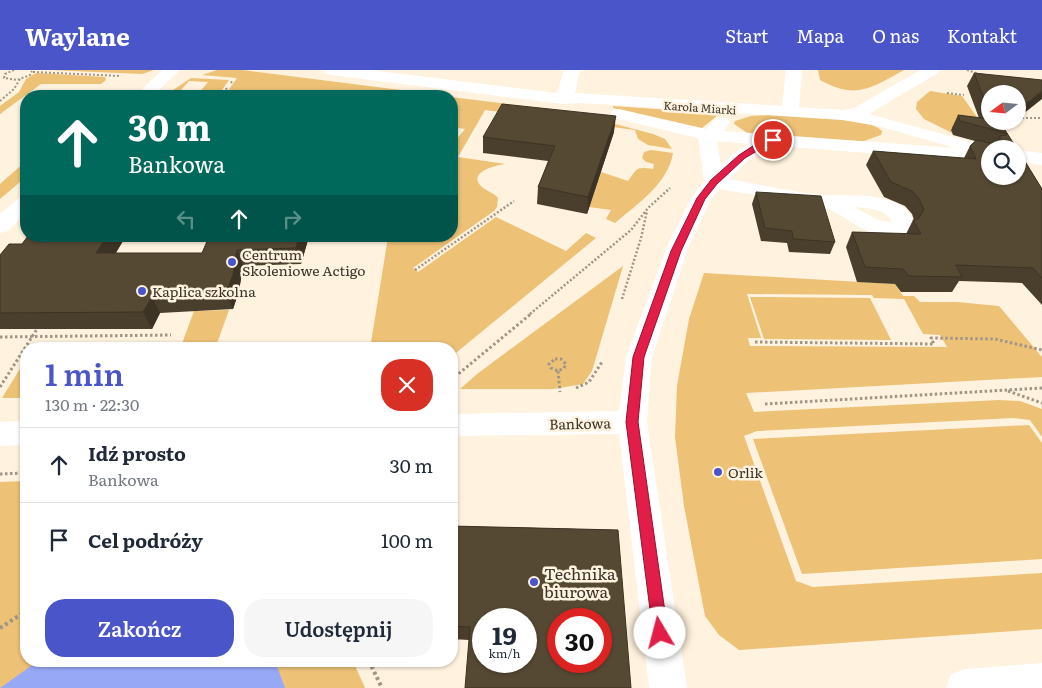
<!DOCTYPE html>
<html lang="pl">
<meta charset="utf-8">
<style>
:root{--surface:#fff;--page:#f6f6f7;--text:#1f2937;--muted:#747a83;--line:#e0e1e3;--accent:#4a55ca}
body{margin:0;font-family:Literata,serif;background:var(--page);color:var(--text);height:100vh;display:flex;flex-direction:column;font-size:19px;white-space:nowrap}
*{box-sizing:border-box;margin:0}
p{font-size:16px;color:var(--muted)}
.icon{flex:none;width:28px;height:28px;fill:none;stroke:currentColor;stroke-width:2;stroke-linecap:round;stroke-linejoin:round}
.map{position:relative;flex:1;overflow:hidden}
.drawer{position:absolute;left:20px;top:272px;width:438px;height:325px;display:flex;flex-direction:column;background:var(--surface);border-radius:20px;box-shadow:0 1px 4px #0004}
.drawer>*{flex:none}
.hud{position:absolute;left:20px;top:20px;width:438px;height:152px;border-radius:20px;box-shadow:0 1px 4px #0004;background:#00695c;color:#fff;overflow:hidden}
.needle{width:32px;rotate:254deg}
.buttons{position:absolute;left:981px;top:15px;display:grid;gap:10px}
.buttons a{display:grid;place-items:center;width:45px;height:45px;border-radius:50%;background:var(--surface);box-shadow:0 1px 4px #0004;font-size:25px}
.speed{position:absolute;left:472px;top:538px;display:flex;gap:10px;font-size:25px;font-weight:700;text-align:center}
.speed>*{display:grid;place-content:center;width:65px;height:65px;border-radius:50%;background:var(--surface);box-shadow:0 1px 4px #0004;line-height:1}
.speed small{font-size:12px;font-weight:400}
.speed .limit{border:8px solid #d22;background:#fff;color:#111}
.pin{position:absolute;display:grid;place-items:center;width:42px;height:42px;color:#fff;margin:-21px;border:2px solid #fff;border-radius:50%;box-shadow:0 1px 5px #0007}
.me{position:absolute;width:55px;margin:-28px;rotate:352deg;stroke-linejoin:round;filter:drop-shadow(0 0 4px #0008)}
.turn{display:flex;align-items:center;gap:18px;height:105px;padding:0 25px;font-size:22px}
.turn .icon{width:65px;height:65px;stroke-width:2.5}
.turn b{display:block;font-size:35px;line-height:42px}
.lanes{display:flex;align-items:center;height:48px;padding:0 25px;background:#0003;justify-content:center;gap:25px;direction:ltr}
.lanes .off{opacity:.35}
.round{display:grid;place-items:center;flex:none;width:52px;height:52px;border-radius:20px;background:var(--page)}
.headline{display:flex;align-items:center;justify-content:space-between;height:85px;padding:0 25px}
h1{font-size:30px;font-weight:600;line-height:38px;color:var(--accent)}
.cta{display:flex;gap:10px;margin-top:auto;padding:10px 25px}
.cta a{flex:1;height:58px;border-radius:20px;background:var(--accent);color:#fff;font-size:20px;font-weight:600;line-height:58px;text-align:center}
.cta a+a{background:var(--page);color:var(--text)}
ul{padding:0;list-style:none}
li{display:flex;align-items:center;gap:15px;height:75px;padding:0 25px;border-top:1px solid var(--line)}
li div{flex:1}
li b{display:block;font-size:19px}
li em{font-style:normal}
header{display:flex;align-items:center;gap:30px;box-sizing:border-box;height:70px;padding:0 25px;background:var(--accent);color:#fff}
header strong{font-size:24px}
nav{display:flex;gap:28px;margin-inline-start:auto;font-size:18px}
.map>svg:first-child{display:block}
.green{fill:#edc176;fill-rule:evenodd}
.water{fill:#97a8f6}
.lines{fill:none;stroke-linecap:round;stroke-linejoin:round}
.path-far3{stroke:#a09687;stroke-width:2;stroke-dasharray:2 2;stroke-linecap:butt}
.path-far2{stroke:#a09687;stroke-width:2.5;stroke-dasharray:2 2;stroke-linecap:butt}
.path-far1{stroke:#a09687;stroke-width:3;stroke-dasharray:2.5 2.5;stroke-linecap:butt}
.path{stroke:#a09687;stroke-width:4;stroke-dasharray:3 3;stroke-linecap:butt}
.minor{fill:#fff;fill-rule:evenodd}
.wall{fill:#4a3f2d}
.shaded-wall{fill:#3c3324}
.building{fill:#564934;stroke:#3c3324;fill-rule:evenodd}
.route{fill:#e11d48;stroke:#92132f}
.poi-dot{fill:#4a55ca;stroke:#fff2de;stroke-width:2}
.labels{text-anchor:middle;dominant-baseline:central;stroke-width:5;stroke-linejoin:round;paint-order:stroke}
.far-street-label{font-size:11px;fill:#393329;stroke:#fff2de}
.poi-label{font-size:14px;fill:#393329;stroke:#fff2de;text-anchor:start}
.street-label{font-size:14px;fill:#393329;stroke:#fff2de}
.near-poi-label{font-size:16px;fill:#393329;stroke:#fff2de;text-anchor:start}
</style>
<header>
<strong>Waylane</strong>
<nav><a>Start</a><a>Mapa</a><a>O nas</a><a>Kontakt</a></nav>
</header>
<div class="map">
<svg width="1042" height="618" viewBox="0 0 1042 618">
<rect width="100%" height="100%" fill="#fff2de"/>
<path class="green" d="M49 0H154L142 4Z
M217 0H242L448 26 225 25 237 8 202 5Z
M818 0H904C871 18 856 30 820 10Z
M36 3 105 7 106 10 101 14H41L0 44V36L19 22 26 9Z
M191 8 229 10 218 26H164ZM189 11 208 12 199 23 179 22Z
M930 21 962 26 977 47 975 61 951 58 952 63 924 49 916 39 917 32Z
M451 27 566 41 653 64 665 69 672 79 648 75 638 69 635 60 485 40 458 87 505 94C497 95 467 102 481 116 486 121 493 122 498 128L497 137 494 141 413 198 418 202 496 147 566 181 586 163 596 168 451 287V279H370L388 167 451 166V76L465 59 451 57V42H454L456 34 451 33Z
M613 36 714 43 718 45 702 58 697 59 613 38Z
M770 45C792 46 869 46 882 61L881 65 864 71 852 72 749 64 734 54 735 51 751 46Z
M651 80 673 83C668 114 637 134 615 153L606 149 611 140 589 137 601 102 628 111C638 97 636 97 653 99L654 94 646 92 642 88 644 82Z
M26 91V107L0 129V114Z
M623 196 592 301 583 314 553 319H460L477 304Z
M704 203 895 214 903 226H914L920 232H957L999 236 1042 287V307L746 323 754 342 999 330 1020 331 1042 339V367L1030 350 1013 348 757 361 744 366 796 511 813 517 1042 503V559L739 580 719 565 705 546 684 436 675 367 677 316 689 249ZM747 224 872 225 874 228 904 229 923 264 940 265 947 277 750 276 748 268H761Z
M750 227 870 228 891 270 764 269Z
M229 240 215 279H180L194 241Z
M26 289V328H2Z
M1029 355 1042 373V489L802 504 753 369Z
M26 411V591H353L365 618H0V412Z"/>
<path class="water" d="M38 591H275L285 618H0Z"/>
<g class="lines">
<path class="path-far3" d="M14 0 5 4 4 8 17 10 30 5 32 1
M967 0 979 4
M33 2 121 6
M231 13 232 11
M947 23 964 25
M221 26 227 18
M0 31 14 19 20 9
M1018 48H1042"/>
<path class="path-far2" d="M415 200 514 131
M622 229 641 168 647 141
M530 244 631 160 648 138 670 118"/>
<path class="path-far1" d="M0 267 171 265
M755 272 934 274 931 268 995 269 1042 280
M555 289H561L566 294 564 298 558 301 551 298 549 294Z
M558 301 560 322
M451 310 532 243
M0 317 37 259
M576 318 589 312 602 292
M1008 321 1042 333
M765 334 1042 318
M0 404 26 403"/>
<path class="path" d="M0 558 26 541
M369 591 382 618"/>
<path class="minor" d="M162 0H180L153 26H135Z
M323 0H370L557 23 564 0H580L575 23 782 36 786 0H802L799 37 843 40 854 38 920 0H940L938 3 869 44 997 79H990V88L964 81 967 84 964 88 957 90 777 76 749 90 729 109C760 114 794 123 825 125 850 126 875 123 898 134 907 138 911 146 915 154L909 163C864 174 854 146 819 136 787 128 752 125 719 119L711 129 689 176 652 287 647 352 687 618H649L619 364 451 366V344L619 341 626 287 667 176 691 128 704 111 698 68 613 48 610 44 613 40 619 39 706 59C713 50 716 45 727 48L730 52 724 61 955 78 878 56 842 50 582 33 562 34 331 5 325 3ZM717 71 749 74 735 82 721 95ZM854 137C868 138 886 139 892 152L878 150Z
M1018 80 1042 83V95L1018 92Z
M26 126V143L8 161 0 163V144L19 128Z
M26 351V375L0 376V352Z
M1042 593V618H946L951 604 965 599Z"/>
</g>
<path class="wall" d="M974 3 990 24V51H1013L1004 58 1042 119V235L1022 213 959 211 952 222H901L895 214 857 212 846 177 852 162 906 164 913 150H914L912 144 905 136 884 127 866 95 873 81 964 88 970 76 975 71 953 65 951 60 958 45 979 48 967 16Z
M614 62 587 144 537 134 538 117 548 91 483 83V67Z
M756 122 835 172 830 184 789 182 787 173 761 171 752 134Z
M28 166H126L116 183H202L221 169 222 166H378V167L308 170 301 194 243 196 239 221 233 239 160 243 152 259H0V185L22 174Z
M451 456 618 460 469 570 451 569Z"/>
<path class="shaded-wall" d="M1042 21V29L1018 48V40Z
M616 46 614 62 587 144 588 127Z
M1002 51H1013L1000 61V52Z
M107 166H126L105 199 96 183Z
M299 166H307L308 170 301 194 296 178Z
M237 180 243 196 239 221 233 239 226 223Z
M152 227 160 243 152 259 143 242Z"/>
<path class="building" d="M974 3 1042 10V21L1018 40V24H990V44Z
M502 34 616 46 588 127 538 117 555 76 483 67Z
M958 45 990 49V51H1002L1000 52 1017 79H990V106H1018V80L1042 119V208L1033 198 956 195 962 207 909 206 903 199 865 197 852 162 921 164 913 150 918 149 924 140 919 129 912 121 891 112 873 81 976 89 970 76 977 70 998 75 1000 73V66L1007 65 1006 63 960 51Z
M756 122 821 126 835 172 793 169 792 161 765 158Z
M28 166H107L96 183H202L208 169H221L222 166H299L296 178 237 180 233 205 226 223 152 227 143 242 0 243V185L9 174H22Z
M451 456 618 460 631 618H465L470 557 451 556ZM484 549H526V591H484ZM559 549H601V591H559Z"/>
<path class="route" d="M773 68 777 70 776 72 762 78 745 88 717 114 705 129 681 181 644 287 638 352 668 563 666 569 660 571 655 569 653 563 626 352 633 287 671 181 697 128 711 110 739 85 756 74Z"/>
<g class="poi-dot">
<circle cx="232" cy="192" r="5"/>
<circle cx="142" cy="221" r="5"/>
<circle cx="718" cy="402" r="5"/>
<circle cx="534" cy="512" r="5"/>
</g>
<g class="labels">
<g class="far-street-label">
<text transform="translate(700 37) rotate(4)">Karola Miarki</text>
</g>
<g class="poi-label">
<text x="242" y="184">Centrum<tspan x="242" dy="16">Skoleniowe Actigo</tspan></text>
<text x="152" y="221">Kaplica szkolna</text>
<text x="728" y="402">Orlik</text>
</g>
<g class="street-label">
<text transform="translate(580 353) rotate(-1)">Bankowa</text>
</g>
<g class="near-poi-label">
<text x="544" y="503">Technika<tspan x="544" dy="18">biurowa</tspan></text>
</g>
</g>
</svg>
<div class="buttons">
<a><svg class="needle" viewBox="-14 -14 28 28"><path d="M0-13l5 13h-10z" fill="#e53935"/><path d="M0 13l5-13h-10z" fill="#747a83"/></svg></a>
<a><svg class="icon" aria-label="search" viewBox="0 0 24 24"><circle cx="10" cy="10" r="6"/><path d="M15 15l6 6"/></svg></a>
</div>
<div class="speed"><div>19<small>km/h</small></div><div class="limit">30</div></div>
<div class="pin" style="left:773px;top:70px;background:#d93025"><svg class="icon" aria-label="arrive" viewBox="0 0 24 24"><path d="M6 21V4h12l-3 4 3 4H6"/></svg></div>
<svg class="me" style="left:660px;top:563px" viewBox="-20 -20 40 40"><circle r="19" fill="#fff"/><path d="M0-13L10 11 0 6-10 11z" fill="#e11d48"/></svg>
<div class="hud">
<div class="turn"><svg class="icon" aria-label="ahead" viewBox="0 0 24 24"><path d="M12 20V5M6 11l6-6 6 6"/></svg><div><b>30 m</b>Bankowa</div></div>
<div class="lanes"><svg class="icon off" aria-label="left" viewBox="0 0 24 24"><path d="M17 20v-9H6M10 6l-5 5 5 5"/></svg><svg class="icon" aria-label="ahead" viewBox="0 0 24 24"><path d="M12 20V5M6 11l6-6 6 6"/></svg><svg class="icon off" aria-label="right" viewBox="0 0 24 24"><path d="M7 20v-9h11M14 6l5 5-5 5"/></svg></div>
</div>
<section class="drawer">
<div class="headline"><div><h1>1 min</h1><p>130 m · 22:30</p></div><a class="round" style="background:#d93025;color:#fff"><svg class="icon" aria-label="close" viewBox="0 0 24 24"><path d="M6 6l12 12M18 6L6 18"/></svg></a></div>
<ul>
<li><svg class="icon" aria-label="ahead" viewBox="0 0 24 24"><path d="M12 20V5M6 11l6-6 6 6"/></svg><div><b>Idź prosto</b><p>Bankowa</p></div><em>30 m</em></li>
<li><svg class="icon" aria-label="arrive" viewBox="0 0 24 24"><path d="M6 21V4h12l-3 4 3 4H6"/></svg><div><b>Cel podróży</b></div><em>100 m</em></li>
</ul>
<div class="cta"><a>Zakończ</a><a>Udostępnij</a></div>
</section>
</div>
